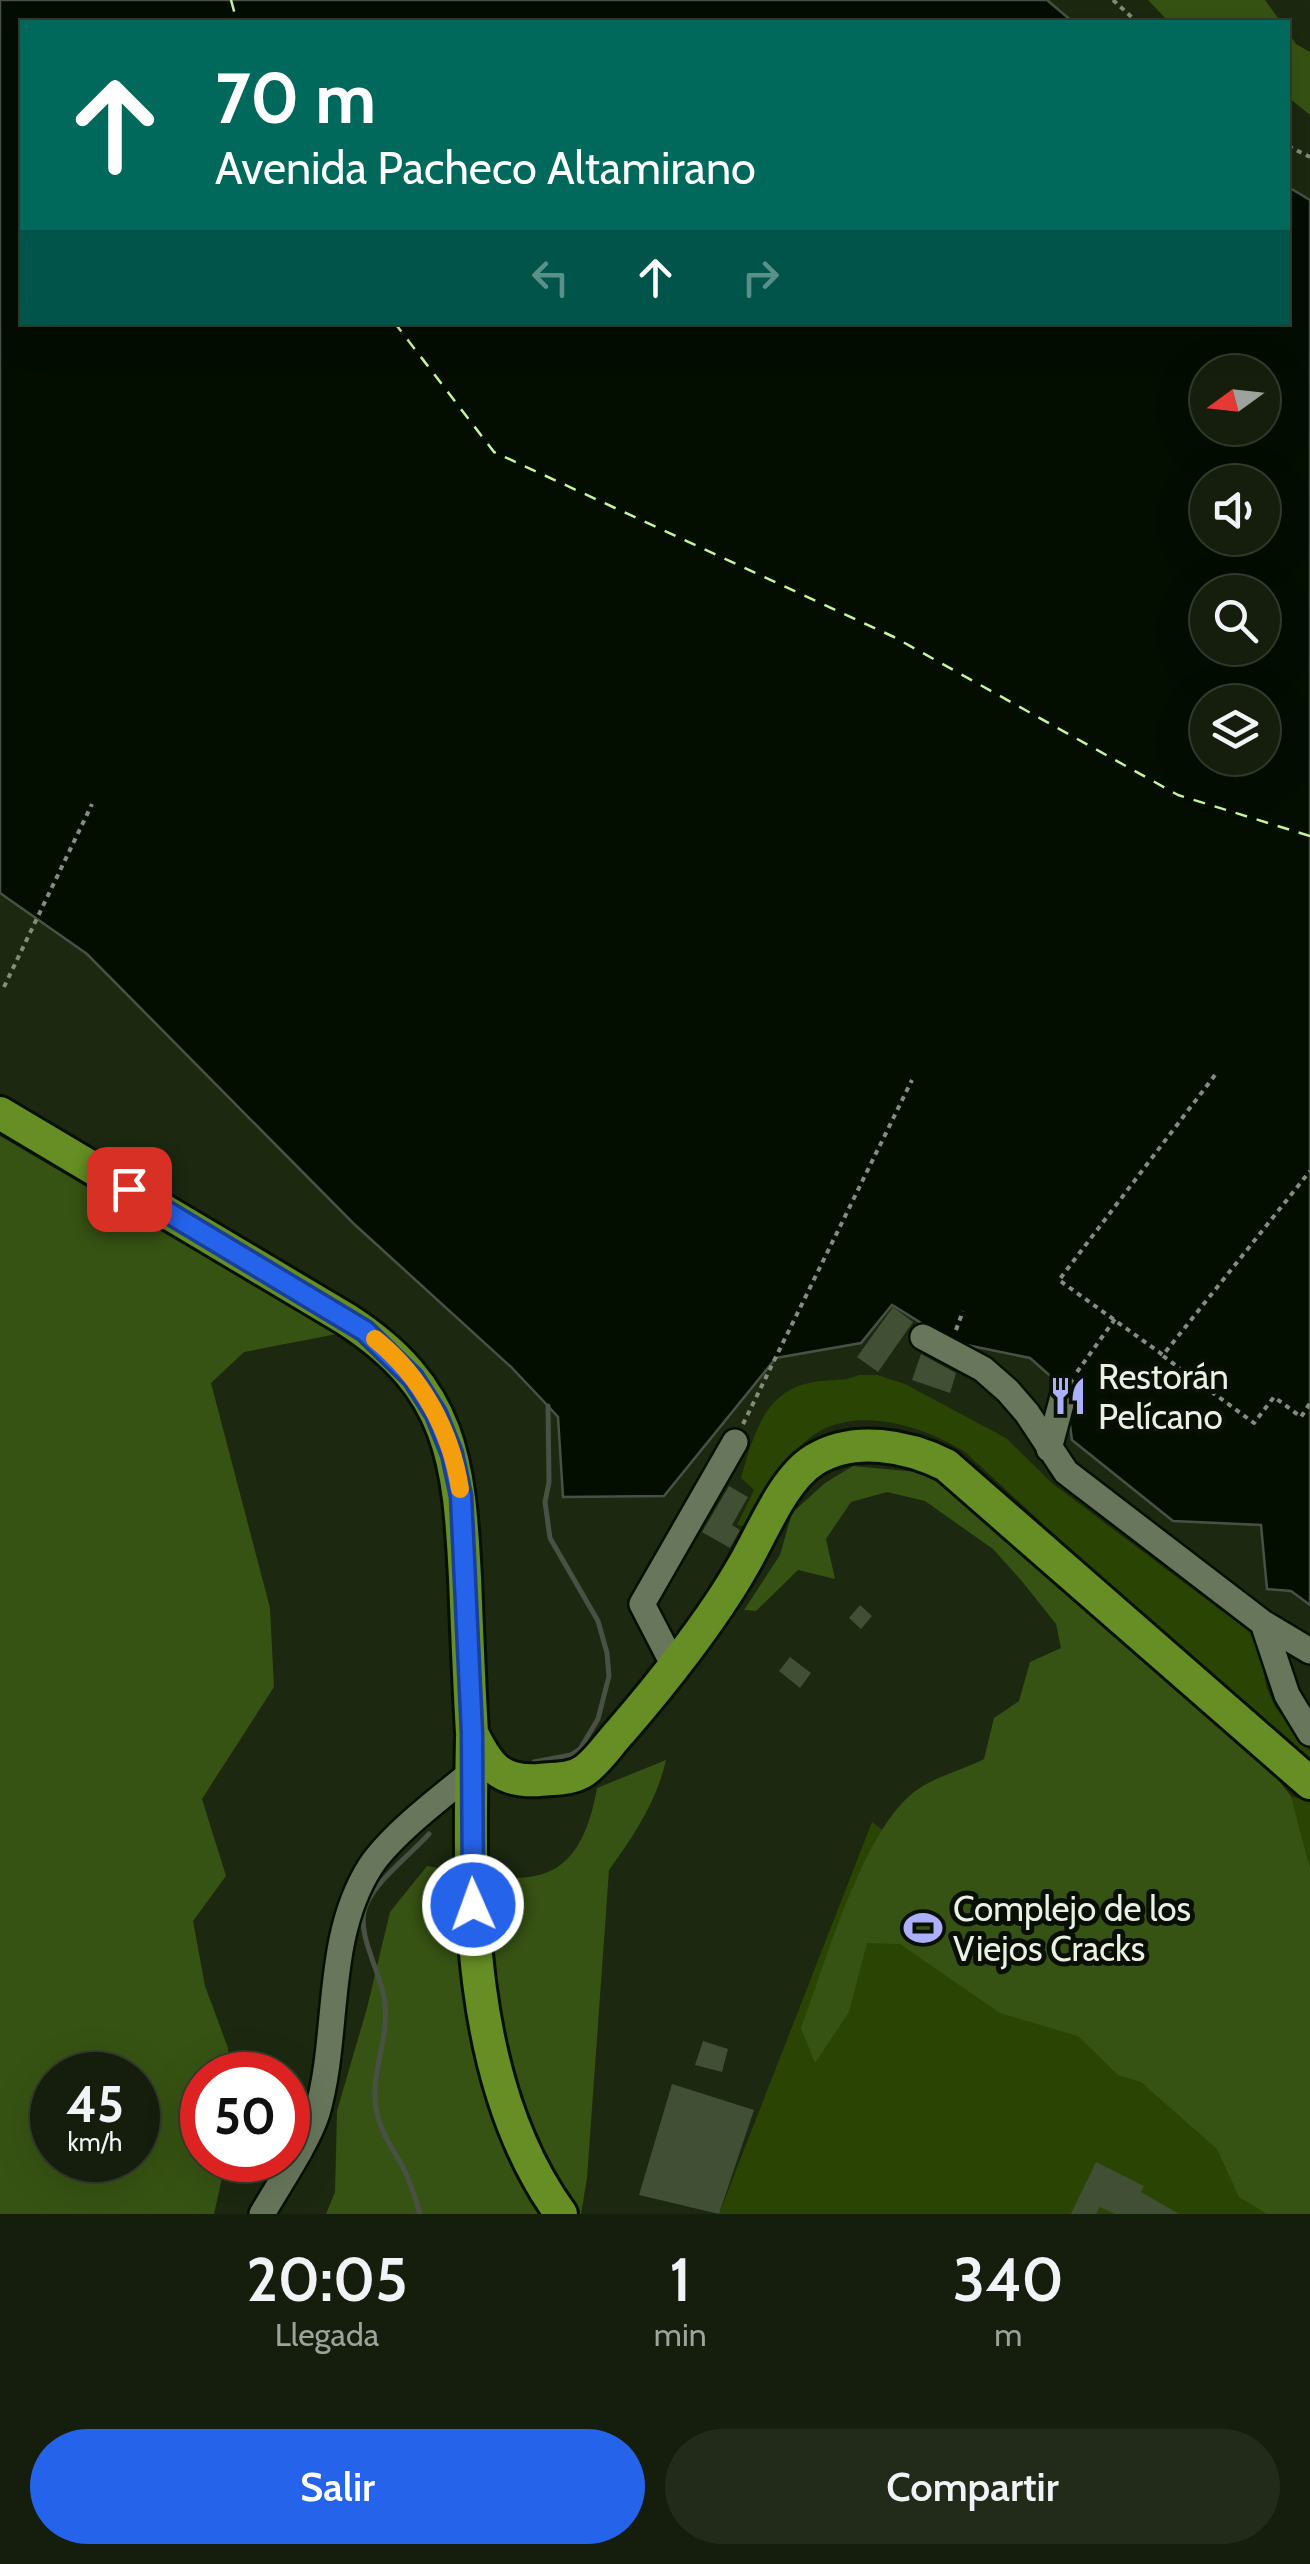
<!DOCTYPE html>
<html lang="es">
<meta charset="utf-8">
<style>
:root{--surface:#151e0c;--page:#222b1a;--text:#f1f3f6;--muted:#9da29d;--line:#343c2d;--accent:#2563eb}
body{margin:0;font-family:Cabin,sans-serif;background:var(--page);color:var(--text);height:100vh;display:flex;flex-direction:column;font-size:38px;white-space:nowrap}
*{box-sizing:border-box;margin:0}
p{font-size:32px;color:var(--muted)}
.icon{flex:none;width:55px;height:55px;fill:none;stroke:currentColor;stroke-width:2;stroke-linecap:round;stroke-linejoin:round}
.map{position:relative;height:2214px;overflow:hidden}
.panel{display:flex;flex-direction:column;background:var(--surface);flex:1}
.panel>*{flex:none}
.guide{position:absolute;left:20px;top:20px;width:1270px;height:305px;border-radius:0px;box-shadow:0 10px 40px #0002,0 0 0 2px var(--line);background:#00695c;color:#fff;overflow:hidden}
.needle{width:65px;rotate:255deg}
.fabs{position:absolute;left:1190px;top:355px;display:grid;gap:20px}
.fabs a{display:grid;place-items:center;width:90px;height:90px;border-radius:50%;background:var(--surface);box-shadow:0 10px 40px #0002,0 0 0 2px var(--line);font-size:50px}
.speed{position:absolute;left:30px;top:2052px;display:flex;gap:20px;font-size:50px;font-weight:700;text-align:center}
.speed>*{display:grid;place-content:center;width:130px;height:130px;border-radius:50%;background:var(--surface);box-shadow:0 10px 40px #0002,0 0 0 2px var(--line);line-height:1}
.speed small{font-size:25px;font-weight:400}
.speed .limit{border:15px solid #d22;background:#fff;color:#111}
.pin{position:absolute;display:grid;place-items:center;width:85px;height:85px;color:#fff;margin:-42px;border-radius:20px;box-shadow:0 5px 15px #0006}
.me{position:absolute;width:110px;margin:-55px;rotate:358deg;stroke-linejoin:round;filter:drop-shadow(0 0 8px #0008)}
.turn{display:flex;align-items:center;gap:35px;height:210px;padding:0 30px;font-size:45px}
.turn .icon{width:130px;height:130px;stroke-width:2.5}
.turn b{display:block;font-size:70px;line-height:85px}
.lanes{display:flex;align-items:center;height:95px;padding:0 30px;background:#0003;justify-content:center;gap:50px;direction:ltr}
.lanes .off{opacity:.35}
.eta{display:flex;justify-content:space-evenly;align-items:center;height:170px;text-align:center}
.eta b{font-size:60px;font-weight:600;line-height:70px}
.action{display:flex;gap:20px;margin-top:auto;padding:20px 30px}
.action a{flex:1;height:115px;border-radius:60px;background:var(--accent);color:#fff;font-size:40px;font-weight:600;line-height:115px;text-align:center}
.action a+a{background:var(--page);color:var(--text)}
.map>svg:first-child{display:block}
.green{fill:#2a4503}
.forest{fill:#375313;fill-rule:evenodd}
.water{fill:#030d00;stroke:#485144;stroke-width:2.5;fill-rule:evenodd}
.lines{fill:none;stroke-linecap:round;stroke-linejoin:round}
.stream{stroke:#485144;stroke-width:5}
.ferry{stroke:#c6f49a;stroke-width:2.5;stroke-dasharray:12 10;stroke-linecap:butt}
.building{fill:#414f35}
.minor-casing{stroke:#061000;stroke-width:30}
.major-casing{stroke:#061000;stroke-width:38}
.path{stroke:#838d79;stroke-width:4;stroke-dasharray:5 5;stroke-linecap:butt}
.minor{stroke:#68775b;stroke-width:25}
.major{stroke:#668e24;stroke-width:32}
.route-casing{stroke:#184099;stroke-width:25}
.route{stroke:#2563eb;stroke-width:18}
.slow{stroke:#f59e0b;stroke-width:18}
.labels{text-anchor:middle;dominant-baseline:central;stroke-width:10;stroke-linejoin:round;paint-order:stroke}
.poi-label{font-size:35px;fill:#e9f1e2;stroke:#0a0f05;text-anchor:start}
</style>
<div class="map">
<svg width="1310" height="2214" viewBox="0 0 1310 2214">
<rect width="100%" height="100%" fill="#1c2810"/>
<path class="green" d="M859 1375H877L905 1384 1006 1438 1053 1484 1251 1633 1258 1640 1266 1686 1275 1707 1310 1751V1770L965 1452C919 1423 841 1400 799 1448 779 1471 764 1501 748 1527L737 1525 754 1490 741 1478C752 1441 762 1395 805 1384 823 1378 841 1383 859 1375Z
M1291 1796 1310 1802V1868Z
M872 1822 1160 2035 1310 2187V2214H719Z"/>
<path class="forest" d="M1148 0H1265L1281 22H1169Z
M1288 32 1296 44 1310 52V115L1288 97Z
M0 1136 337 1334 244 1352 211 1383 270 1608 274 1687 202 1799 226 1876 193 1921 205 1986 228 2048 230 2075H202V2160H226L214 2214H0ZM52 2075H138V2160H52Z
M853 1466 928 1473 1016 1536 1276 1777 1291 1796 1310 1868V2214H1267L1239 2197 1217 2149 1141 2082 1118 2075 1078 2036 1000 2013 900 1944 867 1943 849 2012 815 2063 801 2028C826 1963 861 1834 914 1792 935 1776 961 1771 984 1759L994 1718 1019 1701 1030 1662 1061 1648 1056 1624 1021 1580 993 1549 925 1501 887 1492 851 1502 826 1539 835 1579 798 1570 756 1611 744 1610 780 1555 792 1513 825 1483Z
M666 1760C657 1801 633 1837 609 1870L587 2178 581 2214H326L335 2192 337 2111 367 2008 390 1912 427 1866C516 1881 577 1902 597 1788Z"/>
<path class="water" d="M0 0H1047L1073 22H22V322H1288V187L1310 200V1605L1291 1591 1267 1589 1261 1525 1173 1521 1072 1440 1065 1389 1030 1358 952 1342 892 1305 861 1343 776 1358 664 1496 563 1497 558 1417 548 1406 511 1367 353 1223 87 954 0 893ZM1208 372H1262V428H1208ZM1208 482H1262V538H1208ZM1208 592H1262V648H1208ZM1208 702H1262V758H1208Z"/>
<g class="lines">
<path class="stream" d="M534 1762 571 1755 580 1749 598 1719 609 1676 607 1653 598 1621 550 1538 545 1502 549 1482 548 1406
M420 2214C415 2197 410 2179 401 2164 391 2146 380 2131 376 2109 370 2074 389 2040 385 2003 382 1974 356 1935 365 1908 373 1883 411 1854 429 1834"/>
<path class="ferry" d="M231 0 237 22
M394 322 494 452 894 637 1178 795 1310 836"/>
</g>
<path class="building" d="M893 1307 913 1322 878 1372 857 1357Z
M921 1354 956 1373 950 1393 912 1380Z
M729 1486 748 1497 732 1525 740 1530 730 1548 702 1532Z
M860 1605 872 1616 861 1629 849 1618Z
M790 1657 811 1673 800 1688 779 1671Z
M703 2041 728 2049 722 2072 695 2065Z
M672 2084 754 2110 719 2214 639 2195Z
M1096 2162 1144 2186 1141 2192 1179 2214H1115L1100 2207 1096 2214H1071Z"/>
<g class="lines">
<g class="minor-casing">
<path id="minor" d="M923 1337 983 1369 1008 1391 1027 1413 1066 1472 1263 1623 1310 1651
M1049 1449 1065 1389
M1263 1623 1287 1695 1310 1733
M673 1664 642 1604 735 1442
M262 2214C278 2186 308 2142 317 2113 340 2033 324 1940 370 1867 390 1836 442 1796 471 1773"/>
</g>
<g class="major-casing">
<path id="major" d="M0 1113 346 1319C453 1388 459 1461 465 1578 467 1630 469 1681 472 1733 488 1766 500 1783 540 1780 555 1778 570 1780 584 1771 598 1761 609 1744 620 1732 661 1685 713 1619 743 1566 762 1534 783 1479 814 1460 854 1435 908 1446 946 1465L1310 1783
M472 1737C469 1893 465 2082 561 2214"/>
</g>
<path class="path" d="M1113 0 1137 22
M1288 146 1310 157
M4 987 92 804
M1215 1075 1059 1280 1163 1355 1310 1171
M956 1330 963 1311
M1163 1356 1254 1423 1274 1397 1301 1417 1310 1403
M1077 1372 1115 1319
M743 1424 912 1080"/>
<use href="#minor" class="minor"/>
<use href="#major" class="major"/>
</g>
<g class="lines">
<g class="route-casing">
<path id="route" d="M129 1189 365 1331 413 1378 436 1414 452 1454 461 1496 472 1733 473 1905"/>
</g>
<use href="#route" class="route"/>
<path class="slow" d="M375 1339C422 1377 451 1431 460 1489"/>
</g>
<defs>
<g id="restaurant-bare" transform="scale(3)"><path d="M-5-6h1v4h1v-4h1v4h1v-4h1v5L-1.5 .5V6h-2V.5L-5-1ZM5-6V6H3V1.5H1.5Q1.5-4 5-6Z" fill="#aab0fb" stroke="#0a0f05" stroke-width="2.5" paint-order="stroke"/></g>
<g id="stadium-bare" transform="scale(3)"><path d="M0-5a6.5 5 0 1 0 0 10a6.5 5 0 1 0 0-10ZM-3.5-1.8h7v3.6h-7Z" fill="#aab0fb" stroke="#0a0f05" stroke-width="2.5" paint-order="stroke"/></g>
</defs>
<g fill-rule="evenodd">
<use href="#restaurant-bare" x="1068" y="1396"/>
<use href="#stadium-bare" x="923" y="1928"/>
</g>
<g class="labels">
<g class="poi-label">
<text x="1098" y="1376">Restorán<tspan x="1098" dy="40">Pelícano</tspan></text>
<text x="953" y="1908">Complejo de los<tspan x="953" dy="40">Viejos Cracks</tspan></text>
</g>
</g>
</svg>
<div class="fabs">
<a><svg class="needle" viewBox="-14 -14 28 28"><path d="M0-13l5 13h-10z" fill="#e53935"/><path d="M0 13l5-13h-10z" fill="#9da29d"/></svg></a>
<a><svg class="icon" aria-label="sound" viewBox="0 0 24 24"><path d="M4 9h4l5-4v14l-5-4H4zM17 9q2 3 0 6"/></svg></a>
<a><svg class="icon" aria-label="search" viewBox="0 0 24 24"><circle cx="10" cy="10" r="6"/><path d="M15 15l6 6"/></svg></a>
<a><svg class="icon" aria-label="layers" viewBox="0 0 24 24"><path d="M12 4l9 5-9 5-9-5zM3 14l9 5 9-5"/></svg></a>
</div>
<div class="speed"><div>45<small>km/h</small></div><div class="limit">50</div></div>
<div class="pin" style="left:129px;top:1189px;background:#d93025"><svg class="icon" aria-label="arrive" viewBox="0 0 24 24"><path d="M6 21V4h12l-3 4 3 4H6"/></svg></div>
<svg class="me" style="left:473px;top:1905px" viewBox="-20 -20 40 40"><circle r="17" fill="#2563eb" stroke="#fff" stroke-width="3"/><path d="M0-11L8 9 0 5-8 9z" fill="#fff"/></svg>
<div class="guide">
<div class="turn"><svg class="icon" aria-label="ahead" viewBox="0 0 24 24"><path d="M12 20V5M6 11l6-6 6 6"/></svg><div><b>70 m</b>Avenida Pacheco Altamirano</div></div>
<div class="lanes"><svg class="icon off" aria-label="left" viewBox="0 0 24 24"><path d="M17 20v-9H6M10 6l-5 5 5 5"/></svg><svg class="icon" aria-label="ahead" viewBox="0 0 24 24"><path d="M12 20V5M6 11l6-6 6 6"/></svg><svg class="icon off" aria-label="right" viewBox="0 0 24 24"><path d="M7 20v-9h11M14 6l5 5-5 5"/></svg></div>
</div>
</div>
<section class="panel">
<div class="eta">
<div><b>20:05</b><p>Llegada</p></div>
<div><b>1</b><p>min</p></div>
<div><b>340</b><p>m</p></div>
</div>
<div class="action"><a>Salir</a><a>Compartir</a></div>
</section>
